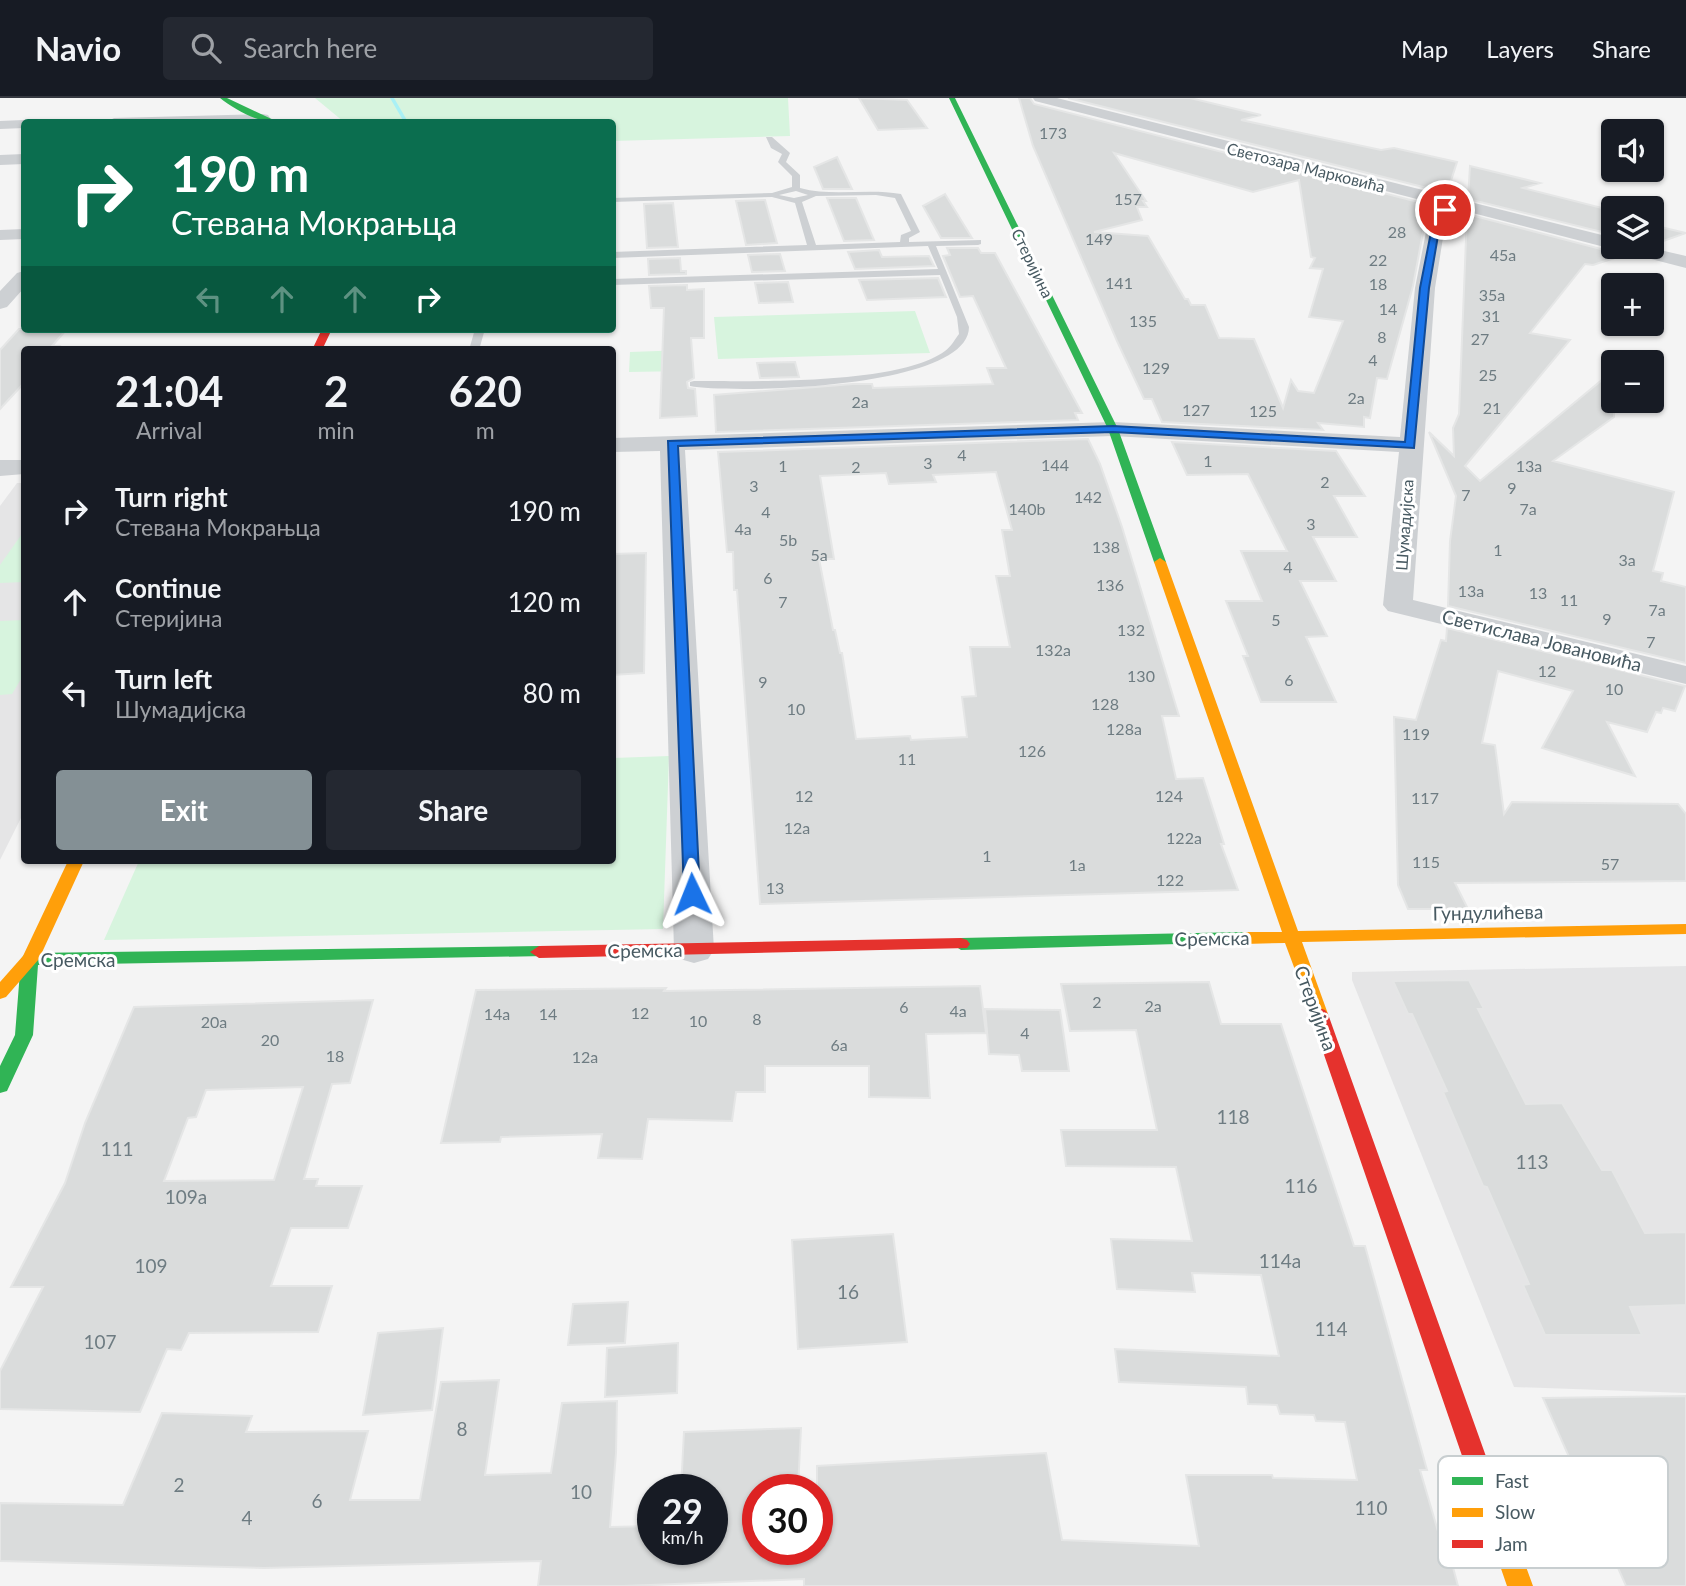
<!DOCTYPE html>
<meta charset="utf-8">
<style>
:root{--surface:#171b24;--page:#242831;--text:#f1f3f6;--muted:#9ea1a6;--line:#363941;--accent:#849095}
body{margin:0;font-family:Lato,sans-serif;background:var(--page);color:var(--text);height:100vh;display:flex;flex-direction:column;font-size:26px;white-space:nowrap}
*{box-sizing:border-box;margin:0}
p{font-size:23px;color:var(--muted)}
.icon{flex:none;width:38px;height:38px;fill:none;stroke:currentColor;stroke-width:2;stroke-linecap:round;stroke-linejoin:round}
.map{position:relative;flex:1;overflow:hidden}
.details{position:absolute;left:21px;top:248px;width:595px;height:518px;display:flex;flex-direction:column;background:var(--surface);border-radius:7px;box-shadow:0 2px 5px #0004}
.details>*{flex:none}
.banner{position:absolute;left:21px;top:21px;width:595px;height:214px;border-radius:7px;box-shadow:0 2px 5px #0004;background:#0b6e4f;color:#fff;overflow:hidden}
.buttons{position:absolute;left:1601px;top:21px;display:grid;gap:14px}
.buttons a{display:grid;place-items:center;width:63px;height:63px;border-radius:7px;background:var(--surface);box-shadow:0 2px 5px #0004;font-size:35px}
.speed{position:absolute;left:637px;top:1376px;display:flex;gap:14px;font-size:35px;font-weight:700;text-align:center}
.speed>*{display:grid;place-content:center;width:91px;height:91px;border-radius:50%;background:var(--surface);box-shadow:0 2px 5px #0004;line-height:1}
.speed small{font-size:18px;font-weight:400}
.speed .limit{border:10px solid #d22;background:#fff;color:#111}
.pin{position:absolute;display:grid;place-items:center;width:60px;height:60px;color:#fff;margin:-30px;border:4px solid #fff;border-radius:50%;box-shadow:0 2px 7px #0007}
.me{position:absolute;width:77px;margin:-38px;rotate:358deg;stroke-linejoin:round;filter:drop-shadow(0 0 5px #0008)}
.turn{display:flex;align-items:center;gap:24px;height:147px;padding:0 35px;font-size:32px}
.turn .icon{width:91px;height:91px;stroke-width:2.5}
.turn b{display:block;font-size:49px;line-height:60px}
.lanes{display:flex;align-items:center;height:66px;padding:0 35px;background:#0003;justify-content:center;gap:35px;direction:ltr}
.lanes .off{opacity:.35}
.eta{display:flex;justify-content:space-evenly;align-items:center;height:119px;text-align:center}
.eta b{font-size:42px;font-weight:700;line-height:49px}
.button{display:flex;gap:14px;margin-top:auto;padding:14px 35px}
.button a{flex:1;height:80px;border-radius:7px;background:var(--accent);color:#fff;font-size:28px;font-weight:700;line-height:80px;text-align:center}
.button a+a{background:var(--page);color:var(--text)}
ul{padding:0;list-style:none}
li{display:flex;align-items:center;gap:21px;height:91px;padding:0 35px}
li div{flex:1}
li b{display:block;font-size:26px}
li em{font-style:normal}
header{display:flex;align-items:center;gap:42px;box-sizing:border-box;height:98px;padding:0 35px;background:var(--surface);border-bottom:2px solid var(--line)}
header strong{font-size:33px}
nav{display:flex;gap:38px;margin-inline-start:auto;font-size:24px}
.search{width:490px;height:63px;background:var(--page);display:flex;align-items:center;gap:18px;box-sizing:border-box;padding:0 24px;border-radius:7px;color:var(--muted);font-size:26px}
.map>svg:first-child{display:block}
.education{fill:#e5e5e6}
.green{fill:#d7f4de}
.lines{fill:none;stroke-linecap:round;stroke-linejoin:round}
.stream{fill:#a9f0f5;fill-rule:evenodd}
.building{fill:#dadcdc;stroke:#e5e6e6;stroke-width:2;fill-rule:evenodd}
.lane{fill:#cdd0d3;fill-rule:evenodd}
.street{fill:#cdd0d3;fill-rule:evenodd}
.fast{fill:#30b455;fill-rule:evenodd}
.slow{fill:#ff9f0a;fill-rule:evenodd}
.jam{fill:#e5322d;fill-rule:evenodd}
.route{fill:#1a73e8;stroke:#114b97;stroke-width:2}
.labels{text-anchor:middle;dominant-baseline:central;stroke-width:6;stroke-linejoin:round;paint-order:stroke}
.number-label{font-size:16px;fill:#6e7c82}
.far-street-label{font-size:16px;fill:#485a62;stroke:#fff}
.street-label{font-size:19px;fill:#485a62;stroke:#fff}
.near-number-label{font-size:19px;fill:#6e7c82}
.key{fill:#fff;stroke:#c8ced0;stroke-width:2}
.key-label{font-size:19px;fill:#485a62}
</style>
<header>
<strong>Navio</strong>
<div class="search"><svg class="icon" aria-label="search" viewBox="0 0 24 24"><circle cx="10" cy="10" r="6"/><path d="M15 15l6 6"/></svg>Search here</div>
<nav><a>Map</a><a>Layers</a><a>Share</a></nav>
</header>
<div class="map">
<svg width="1686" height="1488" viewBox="0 0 1686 1488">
<rect width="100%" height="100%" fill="#f4f4f4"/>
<path class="education" d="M17 385H24V714L0 762V408Z
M1686 868V1295L1514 1289 1352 882V874Z"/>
<path class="green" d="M315 0H788L790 38 613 43 612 24H344Z
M915 213 930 255 718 261 714 219Z
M686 252V273L629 274 630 254Z
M24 433V484L0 485V467Z
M24 522V576L12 596 0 597V523Z
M669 658 663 831 104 842 139 763H612L613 660Z"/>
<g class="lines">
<path class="stream" d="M390 0H394L408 24H404Z"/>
</g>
<path class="building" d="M859 0 907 2 927 30 878 32Z
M1019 0H1030L1034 6 1438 109 1426 118 1413 188 1387 281 1377 280 1370 320 1364 319V329L1318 325 1323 332 1162 324 1152 301H1144L1117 243 1033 48ZM1114 55 1253 94 1299 82 1311 159 1315 160 1310 170 1323 171 1309 219 1343 223 1314 295 1298 293 1291 282 1283 310 1254 241 1219 240 1205 207H1191L1188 201H1185L1148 138 1094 134 1142 122 1137 109H1147L1143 103H1146Z
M1068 0H1190L1261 17 1241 22 1381 52 1394 50 1457 64 1447 95Z
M837 59 852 91H823L814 69Z
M1470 68 1540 85 1523 90 1614 113V137L1468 101Z
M945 96 972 140H941L923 108Z
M827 100H856L874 142 844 143Z
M765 102 777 145 746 147 736 103Z
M673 105 678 149 647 150 644 106Z
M1467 116 1624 157 1593 167 1585 166 1530 235 1570 242 1465 368 1480 383 1614 272V319L1553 363 1674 394 1653 473 1663 475 1661 483 1686 489V565L1448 508 1450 443 1456 398 1429 334 1454 358 1453 330 1459 316Z
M1652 127 1686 135 1652 147Z
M947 150H978L981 155H995L1082 315H1075L1078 322 716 334 714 297 853 286H872L873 290 993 286 987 270H1006L973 198 960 199 943 158 950 157Z
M879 152 882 159 929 158 934 168 855 171 848 154Z
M780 156 785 173 752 174 748 157Z
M680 160 681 173H686V176L649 177 648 161Z
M938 180 946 199 867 202 859 182Z
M788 184 793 204 759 205 755 185Z
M687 187V192L704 191V240H691L694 280 687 284 688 290 695 291 697 318 660 320 664 210H651L649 188Z
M19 231H67L52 248H59L55 252H24V285L0 311V252Z
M795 264 799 279 760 280 757 265Z
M1088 341 1100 366 1122 429 1179 618H1162L1176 681 1203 680 1224 746H1221L1238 792 760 806 737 492H734L733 454H727L718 354ZM996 374 1012 432H1002L1010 478H996L1010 549H970L976 598 962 599 967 639 911 642 910 638 856 641 842 555H840L835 532H833L819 461H834L820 378 886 375 889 386 936 384 933 377Z
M1172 344 1336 353 1365 398H1334L1357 439H1313L1336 483H1300L1327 538 1306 539 1336 604H1261L1243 558H1248L1226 503H1262L1241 453H1287L1248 376 1187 377Z
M646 455 644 575 612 577V456Z
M1447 530 1685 588 1675 613 1663 610 1661 615 1656 614 1647 634 1607 624 1635 678 1542 650 1573 593 1498 573 1482 645 1495 647 1504 716 1512 704 1678 706 1686 716V783L1455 785 1468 811H1408L1398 787 1394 619 1416 622 1441 542 1446 543Z
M1469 882 1484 911H1478L1526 1006 1562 1005 1602 1072H1612L1645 1135 1686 1134V1207L1630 1209 1642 1237H1545L1523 1187 1529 1186 1487 1089 1483 1088 1443 994 1447 993 1412 916H1408L1393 883Z
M1209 884 1221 926H1281L1354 1148H1365L1427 1372H1420L1442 1447H1447L1458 1488H804V1481L624 1488H538L541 1463 264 1470 0 1463V1405L123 1407 162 1315 252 1318 246 1334 368 1333 350 1402H420L441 1284 499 1282 485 1377 551 1375 562 1305 617 1303 616 1355 610 1429 653 1428V1451H712V1391H681L684 1334 801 1330 798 1391H758V1451H817V1368L1046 1355 1062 1442 1199 1448 1186 1377H1272L1273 1380 1357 1382 1345 1324 1316 1323 1314 1317 1280 1316 1277 1307 1248 1306 1246 1289 1119 1284 1115 1251 1279 1258 1261 1177 1192 1175 1195 1194 1117 1191 1111 1141 1192 1143 1176 1069 1066 1068 1061 1032H1157L1136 932 1070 933 1061 886Z
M980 888 986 935 926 936 930 1000 869 999V968H765V994H736L732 1023 648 1021 642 1061 598 1060 602 1036 501 1039 500 1044 441 1045 476 892 666 890 664 893Z
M373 902 350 985 332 986 304 1081H318L316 1088H362L348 1130H291L271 1188H332L318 1234 189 1235 181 1252 167 1251 140 1314 0 1311V1273L43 1189H11L65 1085 85 1025 134 909ZM303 989 274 1082 164 1083 188 1020 196 1019 206 992Z
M985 911 1060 912 1069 973H1022L1019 957 989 956Z
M893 1136 907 1244 798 1251 792 1142Z
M628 1204 625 1245 568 1247 573 1206Z
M443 1230 432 1312 363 1317 378 1235Z
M678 1245 677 1295 605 1299 607 1250Z
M1686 1298V1488H1626L1543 1300Z"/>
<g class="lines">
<path class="lane" d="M766 39H772L790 55 786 64 800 77V90C833 99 867 90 901 96L920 134 909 140V144L981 142V146L978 147 936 148 969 229C969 291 734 296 690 288V284L694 283C754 283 899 287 945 253 951 249 955 241 959 236L957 219 940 177 612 187V181L938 171 928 148 612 160V154L807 147 795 105 772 99 612 104V100L772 95 792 89V78L778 64 782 56 771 50ZM796 93 808 97 794 100 779 97ZM876 97 895 100 911 133 901 137 900 144 816 147 802 104 816 98Z
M475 231H485L479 252H469Z"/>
<path class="street" d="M1033 0H1057L1614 140V149H1647L1686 158V170L1461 112 1446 121 1435 190 1413 502 1686 568V586L1388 513 1383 507 1399 354 1113 338 685 352 714 852 708 861 694 865 680 861 674 852 660 353 612 354V340L1113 324 1400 339 1415 190 1429 119 1444 108 1035 3Z
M263 16 268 17 270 20 268 23 107 24 114 20Z
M24 22 30 24H24V30L0 31V23Z
M24 56V66L0 67V57Z
M24 131V141L0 142V132Z
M24 173V190L7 209 0 211V193L17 175Z
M0 362H24V376L0 378Z"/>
<path class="fast" d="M220 0H227L278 24C260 26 234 11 220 0Z
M949 0H955L1118 331 1166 464 1164 467H1156L1154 464 1108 331Z
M1244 834 1250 836 1253 840 1250 844 961 852 952 846 961 840Z
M539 848 548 854 545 858 38 867 33 937 7 993 0 995V968L15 937 21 861 24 857 30 855Z"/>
<path class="slow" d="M1160 460 1166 464 1298 833 1686 826V836L1302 844 1328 916 1325 920H1313L1285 845 1244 846 1235 840 1244 834H1282L1154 464Z
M68 763H84L39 861 6 899 0 901V884L23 858Z
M1481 1367 1490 1370 1493 1378 1533 1488H1507L1469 1378 1472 1370Z"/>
<path class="jam" d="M322 231H332L322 252H312Z
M961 840 967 842 970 846 967 850 539 860 530 854 539 848Z
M1319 910 1325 912 1328 916 1493 1378 1490 1386 1481 1389 1472 1386 1469 1378 1310 916 1313 912Z"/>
</g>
<path class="route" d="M1443 111 1449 112 1441 120 1429 190 1414 350 1113 334 678 348 700 796 692 801 686 800 684 796 668 343 1113 328 1405 344 1420 190 1434 119Z"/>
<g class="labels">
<g class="number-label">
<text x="1053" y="34">173</text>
<text x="1128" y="100">157</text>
<text x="1397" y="133">28</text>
<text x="1099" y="140">149</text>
<text x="1503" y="156">45a</text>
<text x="1378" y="161">22</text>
<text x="1119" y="184">141</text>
<text x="1378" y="185">18</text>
<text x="1492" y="196">35a</text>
<text x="1388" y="210">14</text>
<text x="1491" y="217">31</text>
<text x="1143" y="222">135</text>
<text x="1382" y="238">8</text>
<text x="1480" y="240">27</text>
<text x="1373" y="261">4</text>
<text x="1156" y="269">129</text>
<text x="1488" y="276">25</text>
<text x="1356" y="299">2a</text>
<text x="860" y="303">2a</text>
<text x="1492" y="309">21</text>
<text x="1196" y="311">127</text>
<text x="1263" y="312">125</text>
<text x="962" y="356">4</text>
<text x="1208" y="362">1</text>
<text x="928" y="364">3</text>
<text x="1055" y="366">144</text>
<text x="783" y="367">1</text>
<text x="1529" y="367">13a</text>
<text x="856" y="368">2</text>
<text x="1325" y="383">2</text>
<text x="754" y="387">3</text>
<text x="1512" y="389">9</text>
<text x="1466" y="396">7</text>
<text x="1088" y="398">142</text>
<text x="1027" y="410">140b</text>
<text x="1528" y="410">7a</text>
<text x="766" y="413">4</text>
<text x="1311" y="425">3</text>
<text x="743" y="430">4a</text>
<text x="788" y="441">5b</text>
<text x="1106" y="448">138</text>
<text x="1498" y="451">1</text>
<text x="819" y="456">5a</text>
<text x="1627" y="461">3a</text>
<text x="1288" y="468">4</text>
<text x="768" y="479">6</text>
<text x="1110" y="486">136</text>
<text x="1471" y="492">13a</text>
<text x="1538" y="494">13</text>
<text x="1569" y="501">11</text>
<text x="783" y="503">7</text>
<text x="1657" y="511">7a</text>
<text x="1607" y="520">9</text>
<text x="1276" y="521">5</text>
<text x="1131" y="531">132</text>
<text x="1651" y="543">7</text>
<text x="1053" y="551">132a</text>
<text x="1547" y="572">12</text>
<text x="1141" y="577">130</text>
<text x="1289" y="581">6</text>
<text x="763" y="583">9</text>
<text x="1614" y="590">10</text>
<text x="1105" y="605">128</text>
<text x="796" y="610">10</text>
<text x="1124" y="630">128a</text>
<text x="1416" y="635">119</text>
<text x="1032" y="652">126</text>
<text x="907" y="660">11</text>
<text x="804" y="697">12</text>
<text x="1169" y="697">124</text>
<text x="1425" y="699">117</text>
<text x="797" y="729">12a</text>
<text x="1184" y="739">122a</text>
<text x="987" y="757">1</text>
<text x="1426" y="763">115</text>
<text x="1610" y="765">57</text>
<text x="1077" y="766">1a</text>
<text x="1170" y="781">122</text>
<text x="775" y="789">13</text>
<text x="1097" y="903">2</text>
<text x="1153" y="907">2a</text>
<text x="904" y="908">6</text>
<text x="958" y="912">4a</text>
<text x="640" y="914">12</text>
<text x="497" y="915">14a</text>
<text x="548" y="915">14</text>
<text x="757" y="920">8</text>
<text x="698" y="922">10</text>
<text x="214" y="923">20a</text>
<text x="1025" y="934">4</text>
<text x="270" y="941">20</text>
<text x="839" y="946">6a</text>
<text x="335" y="957">18</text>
<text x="585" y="958">12a</text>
</g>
<g class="far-street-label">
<text transform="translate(1306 69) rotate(14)">Светозара Марковића</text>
<text transform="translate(1033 165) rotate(64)">Стеријина</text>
<text transform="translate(1404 427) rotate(-86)">Шумадијска</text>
</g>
<g class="street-label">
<text transform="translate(1542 542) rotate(14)">Светислава Јовановића</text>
<text transform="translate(1488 814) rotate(-1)">Гундулићева</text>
<text transform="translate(1212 840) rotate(-1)">Сремска</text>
<text transform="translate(645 852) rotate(-1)">Сремска</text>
<text x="78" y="861">Сремска</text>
<text transform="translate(1316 910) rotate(70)">Стеријина</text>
</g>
<g class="near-number-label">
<text x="1233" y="1018">118</text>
<text x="117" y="1050">111</text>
<text x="1532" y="1063">113</text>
<text x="1301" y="1087">116</text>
<text x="186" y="1098">109a</text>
<text x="1280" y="1162">114a</text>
<text x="151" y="1167">109</text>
<text x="848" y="1193">16</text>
<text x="1331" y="1230">114</text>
<text x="100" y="1243">107</text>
<text x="462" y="1330">8</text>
<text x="179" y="1386">2</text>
<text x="581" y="1393">10</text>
<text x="317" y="1402">6</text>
<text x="1371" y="1409">110</text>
<text x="247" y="1419">4</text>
</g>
</g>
<rect x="1438" y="1358" width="230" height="112" rx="10" class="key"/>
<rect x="1452" y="1379" width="31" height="8" fill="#30b455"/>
<rect x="1452" y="1410" width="31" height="9" fill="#ff9f0a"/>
<rect x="1452" y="1442" width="31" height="8" fill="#e5322d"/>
<g class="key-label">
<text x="1495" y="1390">Fast</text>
<text x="1495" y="1421">Slow</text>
<text x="1495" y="1453">Jam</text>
</g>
</svg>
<div class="buttons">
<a><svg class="icon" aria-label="sound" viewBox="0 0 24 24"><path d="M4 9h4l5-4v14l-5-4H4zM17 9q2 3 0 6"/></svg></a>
<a><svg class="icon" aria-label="layers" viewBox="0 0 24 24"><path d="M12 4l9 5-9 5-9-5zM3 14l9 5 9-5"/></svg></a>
<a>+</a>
<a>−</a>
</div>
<div class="speed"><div>29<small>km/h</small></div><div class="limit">30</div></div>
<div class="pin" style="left:1445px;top:112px;background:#d93025"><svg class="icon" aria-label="arrive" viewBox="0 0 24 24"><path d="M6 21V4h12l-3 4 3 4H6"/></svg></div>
<svg class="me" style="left:692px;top:796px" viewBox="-20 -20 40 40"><path d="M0-17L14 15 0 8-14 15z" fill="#1a73e8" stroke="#fff" stroke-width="4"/></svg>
<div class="banner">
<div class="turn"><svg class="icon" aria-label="right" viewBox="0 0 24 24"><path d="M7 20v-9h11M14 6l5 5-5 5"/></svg><div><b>190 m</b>Стевана Мокрањца</div></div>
<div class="lanes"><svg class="icon off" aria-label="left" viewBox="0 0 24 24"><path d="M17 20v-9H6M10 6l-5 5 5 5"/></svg><svg class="icon off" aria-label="ahead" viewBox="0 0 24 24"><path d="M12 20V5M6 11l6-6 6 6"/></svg><svg class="icon off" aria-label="ahead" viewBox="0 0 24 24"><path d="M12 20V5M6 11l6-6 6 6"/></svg><svg class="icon" aria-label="right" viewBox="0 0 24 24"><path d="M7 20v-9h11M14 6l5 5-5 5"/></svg></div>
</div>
<section class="details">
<div class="eta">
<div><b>21:04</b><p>Arrival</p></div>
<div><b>2</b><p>min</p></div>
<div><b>620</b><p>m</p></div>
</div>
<ul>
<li><svg class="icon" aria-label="right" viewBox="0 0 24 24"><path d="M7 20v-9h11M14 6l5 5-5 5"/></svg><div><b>Turn right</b><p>Стевана Мокрањца</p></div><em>190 m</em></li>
<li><svg class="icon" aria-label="ahead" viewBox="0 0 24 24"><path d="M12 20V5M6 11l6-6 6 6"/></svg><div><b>Continue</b><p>Стеријина</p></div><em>120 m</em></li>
<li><svg class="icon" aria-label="left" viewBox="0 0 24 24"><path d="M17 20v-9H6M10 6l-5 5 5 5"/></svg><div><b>Turn left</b><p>Шумадијска</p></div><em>80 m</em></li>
</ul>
<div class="button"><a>Exit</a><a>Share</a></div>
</section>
</div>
